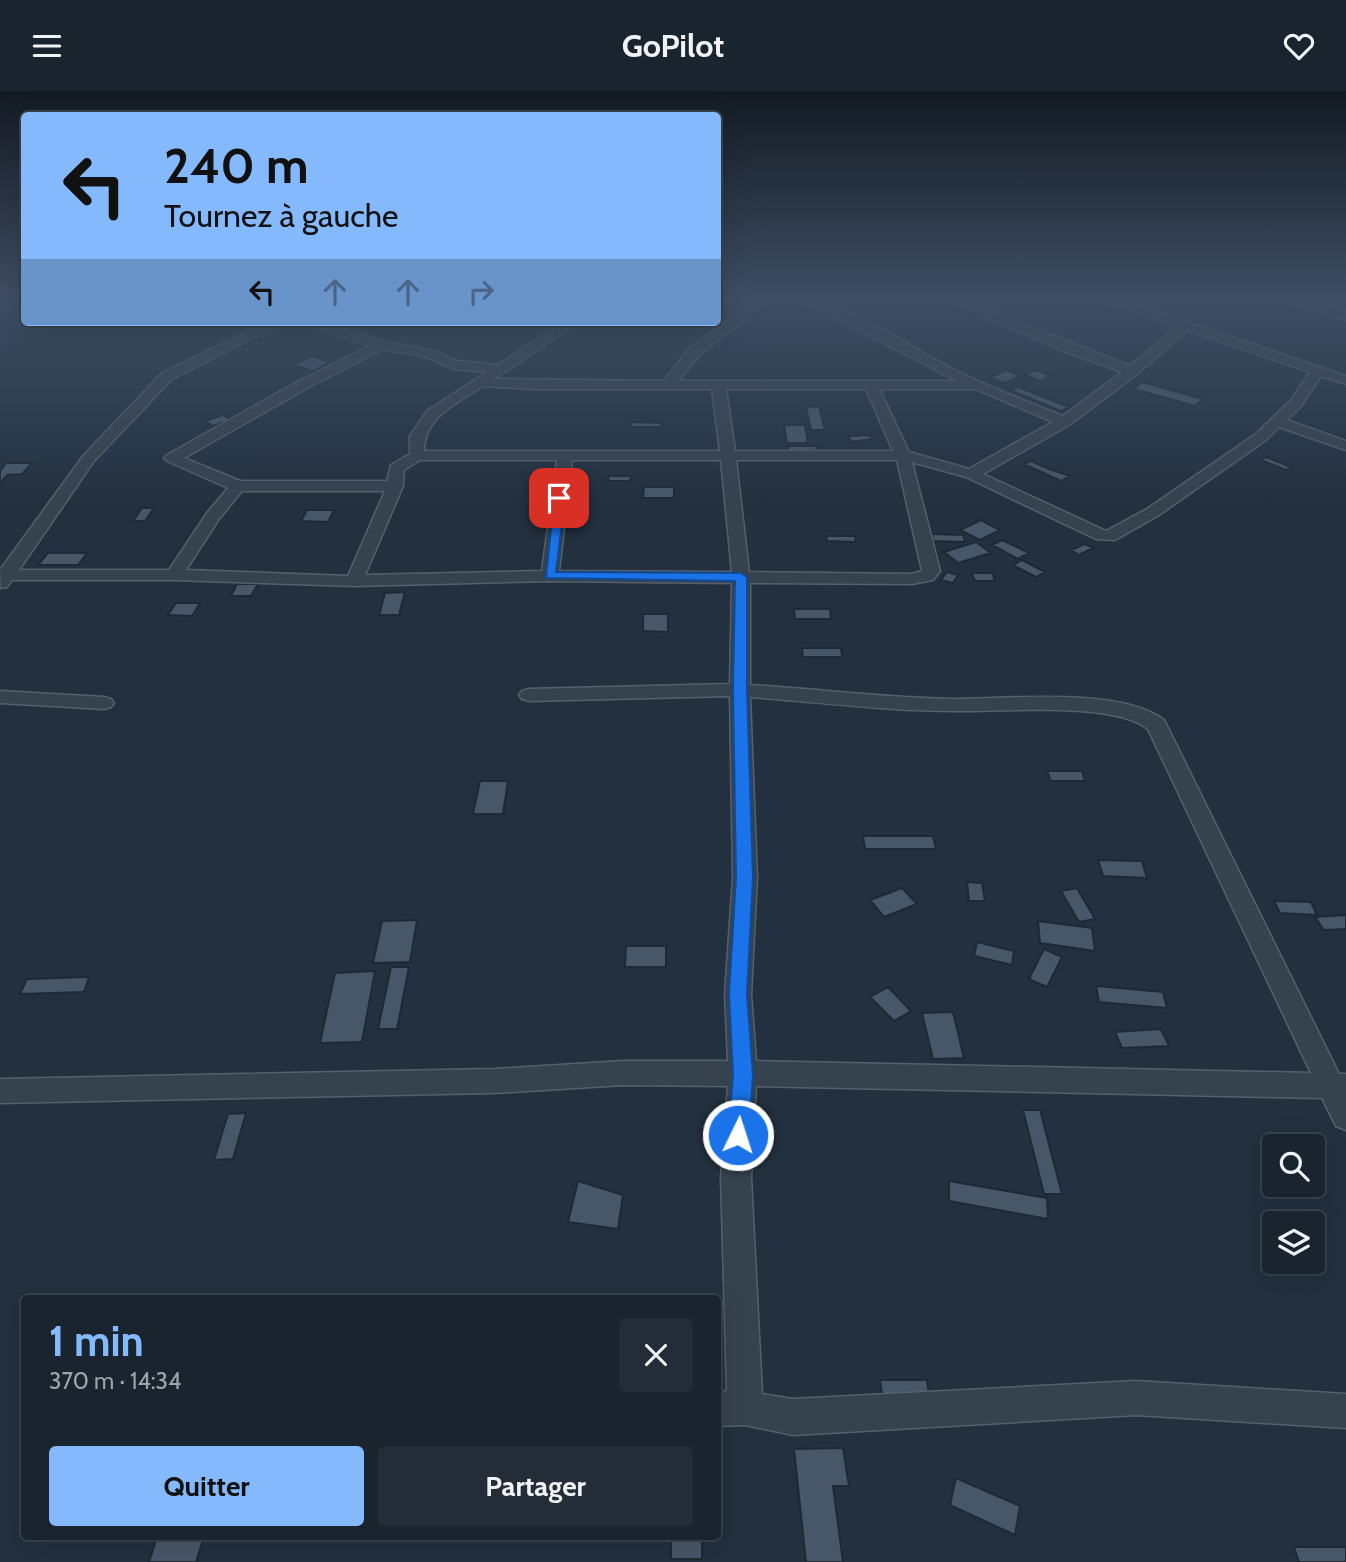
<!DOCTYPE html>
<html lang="fr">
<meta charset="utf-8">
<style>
:root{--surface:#1a242f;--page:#232c37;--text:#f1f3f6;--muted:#9fa4aa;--line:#38414b;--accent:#84bafd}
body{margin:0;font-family:Cabin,sans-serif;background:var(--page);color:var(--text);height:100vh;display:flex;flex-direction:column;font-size:26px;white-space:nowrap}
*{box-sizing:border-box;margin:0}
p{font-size:23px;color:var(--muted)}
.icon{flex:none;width:38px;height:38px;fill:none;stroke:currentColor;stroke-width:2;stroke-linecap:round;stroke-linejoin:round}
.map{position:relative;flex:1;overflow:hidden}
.drawer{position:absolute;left:21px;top:1204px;width:700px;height:245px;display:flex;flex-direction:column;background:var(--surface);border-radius:7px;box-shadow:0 7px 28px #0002,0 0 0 2px var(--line)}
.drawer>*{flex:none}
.top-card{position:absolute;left:21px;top:21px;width:700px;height:214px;border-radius:7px;box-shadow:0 7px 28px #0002,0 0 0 2px var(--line);background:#84bafd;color:#111;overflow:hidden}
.controls{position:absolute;left:1262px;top:1043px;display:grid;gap:14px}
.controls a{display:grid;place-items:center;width:63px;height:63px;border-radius:7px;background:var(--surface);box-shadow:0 7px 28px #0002,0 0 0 2px var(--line);font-size:35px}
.pin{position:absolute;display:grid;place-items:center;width:60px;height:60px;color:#fff;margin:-30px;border-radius:14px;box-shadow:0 4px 10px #0006}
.me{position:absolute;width:77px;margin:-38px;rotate:4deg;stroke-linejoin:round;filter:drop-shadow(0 0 5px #0008)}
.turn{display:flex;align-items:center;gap:24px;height:147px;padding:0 28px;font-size:32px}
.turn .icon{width:91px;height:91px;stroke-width:2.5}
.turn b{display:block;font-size:49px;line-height:60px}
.lanes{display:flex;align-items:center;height:66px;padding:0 28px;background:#0003;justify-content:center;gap:35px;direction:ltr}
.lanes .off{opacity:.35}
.round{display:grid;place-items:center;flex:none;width:74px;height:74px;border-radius:7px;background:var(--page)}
.summary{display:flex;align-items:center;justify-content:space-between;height:119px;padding:0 28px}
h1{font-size:42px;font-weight:700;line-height:52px;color:var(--accent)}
.primary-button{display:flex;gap:14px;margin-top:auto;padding:14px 28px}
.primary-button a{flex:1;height:80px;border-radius:7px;background:var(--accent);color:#111;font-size:28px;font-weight:700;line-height:80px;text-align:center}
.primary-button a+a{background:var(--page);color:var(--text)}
header{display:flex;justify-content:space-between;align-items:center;height:91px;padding:0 28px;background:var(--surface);font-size:32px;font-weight:700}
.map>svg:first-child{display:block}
.building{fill:#485768;stroke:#1e2935;stroke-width:2}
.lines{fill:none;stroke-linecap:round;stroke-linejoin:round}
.minor-casing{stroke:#55606c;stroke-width:3}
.tertiary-casing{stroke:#55606c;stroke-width:4}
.minor{fill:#36424e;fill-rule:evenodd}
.tertiary{fill:#36424e;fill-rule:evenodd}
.route{fill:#1a73e8;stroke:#114b97;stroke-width:2}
</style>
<header><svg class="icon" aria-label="menu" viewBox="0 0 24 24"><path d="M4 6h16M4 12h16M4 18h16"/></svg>GoPilot<svg class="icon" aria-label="heart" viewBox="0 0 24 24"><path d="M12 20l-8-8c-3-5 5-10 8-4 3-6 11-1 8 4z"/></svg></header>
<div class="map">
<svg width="1346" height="1471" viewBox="0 0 1346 1471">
<rect width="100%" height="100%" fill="#22303f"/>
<path class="building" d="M1006 207 1015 210 987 218 980 215Z
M312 265 331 271 313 280 293 274Z
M1007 279 1021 285 1003 292 990 286Z
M1036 279 1051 285 1040 290 1025 284Z
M1142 291 1203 308 1195 315 1133 298Z
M1018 296 1069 316 1061 320 1010 299Z
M819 315 825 339H811L806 316Z
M223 324 231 329 213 335 205 330Z
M630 331 661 332V336H630Z
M784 334H805L808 352H787Z
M870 344 872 348 852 351 848 345Z
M788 355H816L817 359 789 360Z
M1266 366 1291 376 1286 379 1261 369Z
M1031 370 1049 378 1070 385 1061 390 1024 373Z
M6 372H32L22 383 7 384 0 392V380Z
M609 385H631L630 390H608Z
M644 396H674V407H643Z
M142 417H154L145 430H133Z
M307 419H334L328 431 301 430Z
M981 429 1000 439 980 449 960 439Z
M932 443 963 444 965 451 933 450Z
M826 445H855L856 451 827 450Z
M1002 449 1029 462 1018 468 992 454Z
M976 451 991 462 958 472 944 461Z
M1085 453 1093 457 1079 464 1071 459Z
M48 462H87L78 474H38Z
M1022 469 1045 481 1036 486 1013 474Z
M947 481 958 484 953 492 941 489Z
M972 482H992L995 490H975Z
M237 493H258L251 505H231Z
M405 501 399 524H379L385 502Z
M176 512H200L192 525 168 524Z
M794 518H830L831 528H795Z
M643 523H668V541L643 540Z
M802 557H841L842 566H803Z
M1047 680H1082L1085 690H1051Z
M480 690H508L503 723H473Z
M863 745H933L936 758H865Z
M1098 769 1142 770 1147 787 1103 785Z
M967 791 982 792 985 810H969Z
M902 797 917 813 884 826 870 809Z
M1077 797 1095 828 1079 831 1061 800Z
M1274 810 1311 811 1317 824 1280 822Z
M1346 824V838L1324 839 1315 826Z
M417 829 410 871 373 872 382 830Z
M1038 830 1092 837 1095 860 1040 852Z
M977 851 1014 860 1012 874 974 865Z
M626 855H666V876H625Z
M1044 858 1062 866 1047 896 1029 888Z
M391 876H409L397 938H378Z
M375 880 362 951 320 952 335 882Z
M89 886 84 901 20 903 27 888Z
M1096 895 1163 901 1167 917 1099 911Z
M888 896 911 920 894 930 870 906Z
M953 921 964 967 933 968 922 922Z
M1161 938 1169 955 1122 957 1115 941Z
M1023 1019H1040L1062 1103H1044Z
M246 1022 233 1068 214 1069 228 1023Z
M578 1090 623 1104 618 1138 568 1131Z
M949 1090 1047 1107 1048 1128 949 1110Z
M880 1289H927L930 1312H883Z
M843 1357 849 1395H833L843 1471H806L794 1358Z
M956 1387 1020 1415 1015 1444 950 1414Z
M157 1446H204L196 1471H149Z
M671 1446H702V1468H671Z
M1294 1456H1346V1471H1299Z"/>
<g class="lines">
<g class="minor-casing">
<path id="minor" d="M758 207H772L700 263 678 290H957L796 207C841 207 911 257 953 278 988 296 1026 310 1063 325L1122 281 1066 261 942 207H959L1130 275 1177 236 1097 207H1116L1346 285V293L1321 285 1301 315 1287 329 1346 350V359L1279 336 1266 349 1159 424 1115 449 1096 448 966 386 912 371 940 480 933 489 912 493 750 492V594C817 598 886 607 954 608 1010 608 1120 596 1164 629L1339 983H1346V1039L1336 1035 1322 1007 756 995 751 1086 762 1303 793 1308 1136 1290 1346 1303V1337L1136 1324 793 1344 745 1334 718 1335V1301L727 1300 721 1086 728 995 623 994 494 1002 0 1012V988L494 978 623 970H728L725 903 733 787 730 605 529 610 522 608 519 604 522 600 529 598 730 593 732 492 550 490 354 495 174 489H12L7 496 1 497 0 479 84 364 162 282 268 231H284L172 288 94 370 19 479H169L207 422 228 397 167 370 164 367 167 364 299 290 370 255 302 231H321L383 251 435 260 457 270 498 274 564 231H578L494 288 664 290 690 257ZM1187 239 1310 281 1291 309 1256 343 1147 418 1106 440 983 383 1069 334 1137 283ZM383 258 427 266 455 278 487 281 427 320 410 345V363L391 374 387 390H240L184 367 309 296ZM483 295 532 298H712L720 360H424C424 326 457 312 483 295ZM726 298H866L893 360H735ZM879 298H976L1053 331 969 378 909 361ZM420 369H557L542 480 365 484 403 395 404 379ZM572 369H721L732 481 559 480ZM736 369H897L922 480 912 483 749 481ZM242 400H385L348 485 186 479 219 428ZM750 606C818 611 886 620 954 620 1001 621 1113 610 1148 638L1311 982 756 970 751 903 757 787Z
M0 600 104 606 111 608 114 612 111 616 104 618 0 612Z"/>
</g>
<g class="tertiary-casing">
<path id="tertiary" d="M1279 207H1303L1346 220V229Z"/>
</g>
<use href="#minor" class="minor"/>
<use href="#tertiary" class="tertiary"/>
</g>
<linearGradient id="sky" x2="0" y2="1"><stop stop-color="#131a23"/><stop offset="0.5" stop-color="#3e4e63"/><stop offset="1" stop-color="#3e4e63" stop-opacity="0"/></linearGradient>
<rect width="1346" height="413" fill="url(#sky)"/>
<path class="route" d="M559 403 565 407 556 481 741 482 747 486V599L753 786 747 903 753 984 749 1044 746 1050 738 1053 731 1050 728 1044 733 984 729 903 736 786 733 599 735 490 546 487 554 407Z"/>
</svg>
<div class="controls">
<a><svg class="icon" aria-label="search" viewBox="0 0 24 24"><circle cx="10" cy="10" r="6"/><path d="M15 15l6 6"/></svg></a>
<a><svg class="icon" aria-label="layers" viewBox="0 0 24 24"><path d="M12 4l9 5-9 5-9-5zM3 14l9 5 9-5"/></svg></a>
</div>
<div class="pin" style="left:559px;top:407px;background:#d93025"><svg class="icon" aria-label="arrive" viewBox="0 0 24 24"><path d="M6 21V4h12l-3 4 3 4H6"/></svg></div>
<svg class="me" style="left:738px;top:1044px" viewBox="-20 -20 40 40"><circle r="17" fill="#1a73e8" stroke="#fff" stroke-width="3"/><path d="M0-11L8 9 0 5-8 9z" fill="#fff"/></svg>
<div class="top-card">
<div class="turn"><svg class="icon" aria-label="left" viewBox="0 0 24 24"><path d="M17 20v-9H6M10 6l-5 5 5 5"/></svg><div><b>240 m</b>Tournez à gauche</div></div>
<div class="lanes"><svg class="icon" aria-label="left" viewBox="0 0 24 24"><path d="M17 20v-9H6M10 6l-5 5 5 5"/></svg><svg class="icon off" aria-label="ahead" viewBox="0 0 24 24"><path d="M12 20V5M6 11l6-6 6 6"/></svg><svg class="icon off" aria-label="ahead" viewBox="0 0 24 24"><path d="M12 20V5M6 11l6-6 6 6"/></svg><svg class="icon off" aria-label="right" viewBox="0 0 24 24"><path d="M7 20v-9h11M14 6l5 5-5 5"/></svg></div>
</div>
<section class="drawer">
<div class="summary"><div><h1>1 min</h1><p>370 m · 14:34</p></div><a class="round"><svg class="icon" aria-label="close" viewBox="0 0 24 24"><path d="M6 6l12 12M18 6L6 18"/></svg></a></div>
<div class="primary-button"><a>Quitter</a><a>Partager</a></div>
</section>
</div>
